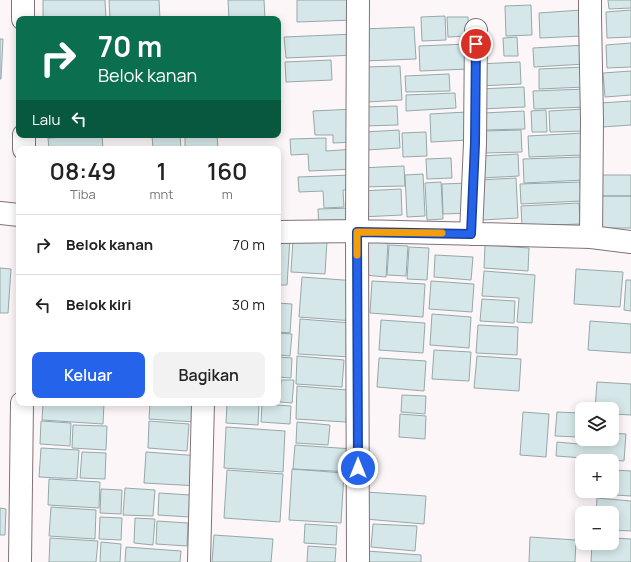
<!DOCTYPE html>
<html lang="id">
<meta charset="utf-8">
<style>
:root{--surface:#fff;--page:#f2f2f2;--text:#222;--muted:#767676;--line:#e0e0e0;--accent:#2563eb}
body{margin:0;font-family:Manrope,sans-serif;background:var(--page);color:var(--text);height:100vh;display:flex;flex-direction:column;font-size:15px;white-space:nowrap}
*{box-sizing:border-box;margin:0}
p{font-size:13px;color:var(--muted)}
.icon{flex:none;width:22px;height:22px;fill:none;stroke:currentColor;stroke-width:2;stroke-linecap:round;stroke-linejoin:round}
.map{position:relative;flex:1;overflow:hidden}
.sheet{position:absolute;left:16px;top:146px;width:265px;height:260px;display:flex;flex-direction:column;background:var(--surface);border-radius:8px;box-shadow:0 2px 10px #0003}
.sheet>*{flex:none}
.hud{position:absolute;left:16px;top:16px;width:265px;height:122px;border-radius:8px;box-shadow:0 2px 10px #0003;background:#0b6e4f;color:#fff;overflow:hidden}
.tools{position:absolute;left:575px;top:402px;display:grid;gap:8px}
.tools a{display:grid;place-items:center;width:44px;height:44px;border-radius:8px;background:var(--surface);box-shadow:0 2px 10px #0003;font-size:20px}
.pin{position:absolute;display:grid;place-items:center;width:34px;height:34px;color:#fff;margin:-17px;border:2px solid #fff;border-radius:50%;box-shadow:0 1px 4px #0007}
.me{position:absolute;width:44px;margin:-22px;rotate:0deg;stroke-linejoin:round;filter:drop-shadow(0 0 3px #0008)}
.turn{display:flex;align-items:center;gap:14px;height:84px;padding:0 16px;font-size:18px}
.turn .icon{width:52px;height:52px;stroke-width:2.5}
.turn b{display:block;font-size:28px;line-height:34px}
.then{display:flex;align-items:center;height:38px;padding:0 16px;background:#0003;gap:8px;font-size:15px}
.eta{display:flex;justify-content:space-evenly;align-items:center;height:68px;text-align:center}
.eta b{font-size:24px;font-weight:600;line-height:28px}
.cta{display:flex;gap:8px;margin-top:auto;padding:8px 16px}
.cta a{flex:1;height:46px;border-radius:8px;background:var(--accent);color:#fff;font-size:16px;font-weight:600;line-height:46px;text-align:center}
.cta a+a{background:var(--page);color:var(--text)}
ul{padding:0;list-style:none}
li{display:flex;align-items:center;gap:12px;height:60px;padding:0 16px;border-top:1px solid var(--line)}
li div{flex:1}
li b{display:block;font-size:15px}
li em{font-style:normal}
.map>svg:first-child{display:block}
.building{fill:#d5e7e8;stroke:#96a8a8}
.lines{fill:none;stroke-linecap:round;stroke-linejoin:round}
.minor-casing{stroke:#817278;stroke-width:24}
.minor{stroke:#fff;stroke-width:22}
.route-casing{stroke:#184099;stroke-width:10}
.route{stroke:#2563eb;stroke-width:7}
.slow{stroke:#f59e0b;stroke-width:7}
</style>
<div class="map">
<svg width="631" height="562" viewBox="0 0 631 562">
<rect width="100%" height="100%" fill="#fdf6f9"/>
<path class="building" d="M43 0H105L106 19H43Z
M109 0H159L160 19H110Z
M228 0H264L265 19H229Z
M297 0H353L354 20 297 22Z
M608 0H631V8L609 9Z
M531 5 532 35 506 36 505 6Z
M581 10 582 36 540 38 539 13Z
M631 10V37L607 38 606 12Z
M445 16 446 40 422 41 421 17Z
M447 17H468L469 36 448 37Z
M414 27 416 59 364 61 362 29Z
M355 34 356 55 286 58 284 37Z
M517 37 518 56H504L503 38Z
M0 39H3L1 79H0Z
M631 43V67L607 68 606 45Z
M467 44 469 69 420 71 419 46Z
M585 45 586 64 534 67 533 48Z
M331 60 332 80 286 82 285 62Z
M520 62 521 84 479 86 478 64Z
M400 66 402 100 366 102 364 67Z
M584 67 585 87 539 89V69Z
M631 71V95L605 97 603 73Z
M449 74 450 91 406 92 405 76Z
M524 87 525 107 480 109 479 89Z
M586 89 587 107 534 109 533 91Z
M455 93 456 108 406 111V95Z
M631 101V125L602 127 600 103Z
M397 106 398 125 364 126 363 107Z
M354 109 356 142 333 143V135H315L313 111Z
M584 109 585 131 550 132 549 111Z
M546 110 547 132H532L531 111Z
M524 111 525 129 484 130V113Z
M467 112 469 140 431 142 430 114Z
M399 130 400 148 366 150 365 132Z
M521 130 522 152 486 153 485 131Z
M426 132 427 156 403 157 402 133Z
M583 133 584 155 529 157 528 136Z
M102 135 103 149H49L48 138Z
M152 135H180L181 149H153Z
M185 135H217L218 149H185Z
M326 138V151L355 149 356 169 309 171 308 154 291 155 290 139Z
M518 154 519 176 482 178 481 156Z
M582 157 583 180 524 183 523 159Z
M451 158 452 178 427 179 426 159Z
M404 166 405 186 360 187 359 168Z
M423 174 425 216 407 217 405 175Z
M352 175 353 190H343L344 207 324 208 323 191 299 192 298 177Z
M599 175H631V196H599Z
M516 178 518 218 482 220 480 180Z
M441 182 443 219 427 220 425 183Z
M580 182 581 201 521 204 520 184Z
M469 183 471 213 443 214 442 184Z
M401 189 402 215 361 217 360 191Z
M599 196H631V228H598Z
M579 203 580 224 522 226 521 206Z
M352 208 353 228 319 230 318 209Z
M278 239H290L287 285H278Z
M293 239 327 241 325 274 291 272Z
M367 241 388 243 386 277 365 275Z
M389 245 408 246 406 276 387 275Z
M485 245 529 248 528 271 484 268Z
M409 247 429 248 427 280 407 279Z
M435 255 473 257 471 280 434 277Z
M0 268 11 269 8 313H0Z
M576 269 623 272 620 307 574 304Z
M484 271 535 275 532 323 517 322 519 298 482 296Z
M302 277 357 281 354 321 299 317Z
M626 280H631V311L624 310Z
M372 281 425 284 423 317 370 313Z
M431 281 474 284 472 312 429 309Z
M482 299 515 301 514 323 480 321Z
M278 303 292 304 290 333 278 332Z
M432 314 471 317 469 348 430 345Z
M300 319 352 323 350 357 298 354Z
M381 320 425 323 423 353 379 350Z
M590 321 631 324V353L588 350Z
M478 325 518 327 517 355 476 353Z
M278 333 292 334 290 356 278 355Z
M434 350 471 352 469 381 432 379Z
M297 356 344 360 342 387 296 384Z
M477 356 521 359 519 391 474 388Z
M278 357 292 358 291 378 278 377Z
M379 358 426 361 424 391 377 387Z
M281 380H294L292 403 280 402Z
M597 382 631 384V415L612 414V409H595Z
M297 386 348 390 346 422 296 419Z
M402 395 426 396 425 414 401 412Z
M43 403H104L103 424 42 420Z
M150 403 195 405 194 422 149 419Z
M227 403 259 405 258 425 226 423Z
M262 404 291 406 290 424 261 422Z
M523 412 549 414 546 457 520 455Z
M557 412 579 413 578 437 555 436Z
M400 414 426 416 425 439 399 437Z
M581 416H582V439H612V433L626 434 624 461 556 456 557 442 579 444Z
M41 421 71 423 70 446 40 444Z
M149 421 189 424 187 451 148 448Z
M297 422 330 425 328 445 296 443Z
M73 425 107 426 106 450 72 448Z
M226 427 285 431 283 472 224 468Z
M295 445 353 449 352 472 293 469Z
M41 448 79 450 77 479 39 477Z
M82 452 106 453 105 479 80 478Z
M146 452 201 456 199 486 144 483Z
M292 469 344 473 341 523 289 520Z
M227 470 283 474 280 522 224 518Z
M612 470 631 471V496L600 494 601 491H612Z
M49 479 100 482 99 508 48 505Z
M125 488 155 490 153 516 123 515Z
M101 489 122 490 121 514 100 513Z
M366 492 426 496 424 524 365 519Z
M159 493 190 495 189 517 158 515Z
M597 498 631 501V531L612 530V513H596Z
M51 507 96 510 95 539 49 536Z
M0 508 6 509 5 535H0Z
M100 517 122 518 121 540 99 539Z
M135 518 155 519 153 545 134 543Z
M157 521 188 523 187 546 156 544Z
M305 524 337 526 336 545 304 543Z
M373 524 417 526 415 551 371 547Z
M214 535 273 539 271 562H212Z
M530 537 576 540 575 562H529Z
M50 538 98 541 96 562H49Z
M612 538 631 539V562H591L592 543H612Z
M101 542 121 544 120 562H100Z
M308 546 336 548 335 562H307Z
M126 547 181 551 180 562H125Z
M367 551 421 555V562H367Z"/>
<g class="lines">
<g class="minor-casing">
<path id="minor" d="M23 0V19
M590 0V17L592 120 591 237
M24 135V149
M0 213 19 215
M278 232 357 231 482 234 591 237 631 242
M471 234 475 143 476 30
M20 562 22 403
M199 562 203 403
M358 562 357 231 358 0"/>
</g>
<use href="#minor" class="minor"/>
</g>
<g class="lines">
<g class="route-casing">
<path id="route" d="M358 468 357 232 471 234 475 143 476 44"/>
</g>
<use href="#route" class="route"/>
<path class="slow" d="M357 255V232L442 233"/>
</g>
</svg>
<div class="tools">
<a><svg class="icon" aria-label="layers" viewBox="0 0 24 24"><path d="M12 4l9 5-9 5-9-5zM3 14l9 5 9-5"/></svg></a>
<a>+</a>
<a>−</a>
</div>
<div class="pin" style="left:476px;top:44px;background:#d93025"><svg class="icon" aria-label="arrive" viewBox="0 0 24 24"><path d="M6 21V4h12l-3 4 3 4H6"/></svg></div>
<svg class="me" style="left:358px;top:468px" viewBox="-20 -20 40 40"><circle r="17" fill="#2563eb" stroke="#fff" stroke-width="3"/><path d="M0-11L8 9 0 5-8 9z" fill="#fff"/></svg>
<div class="hud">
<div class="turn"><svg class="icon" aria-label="right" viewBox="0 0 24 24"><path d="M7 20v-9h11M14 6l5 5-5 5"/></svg><div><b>70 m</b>Belok kanan</div></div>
<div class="then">Lalu<svg class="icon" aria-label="left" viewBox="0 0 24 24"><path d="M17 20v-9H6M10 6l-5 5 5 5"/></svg></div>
</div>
<section class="sheet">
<div class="eta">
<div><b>08:49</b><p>Tiba</p></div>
<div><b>1</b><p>mnt</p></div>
<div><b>160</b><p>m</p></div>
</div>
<ul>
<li><svg class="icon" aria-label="right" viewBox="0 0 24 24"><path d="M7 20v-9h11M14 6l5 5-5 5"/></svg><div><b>Belok kanan</b></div><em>70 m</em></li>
<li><svg class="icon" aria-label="left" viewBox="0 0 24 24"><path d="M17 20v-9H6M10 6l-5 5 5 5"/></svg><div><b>Belok kiri</b></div><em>30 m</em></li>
</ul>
<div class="cta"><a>Keluar</a><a>Bagikan</a></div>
</section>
</div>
